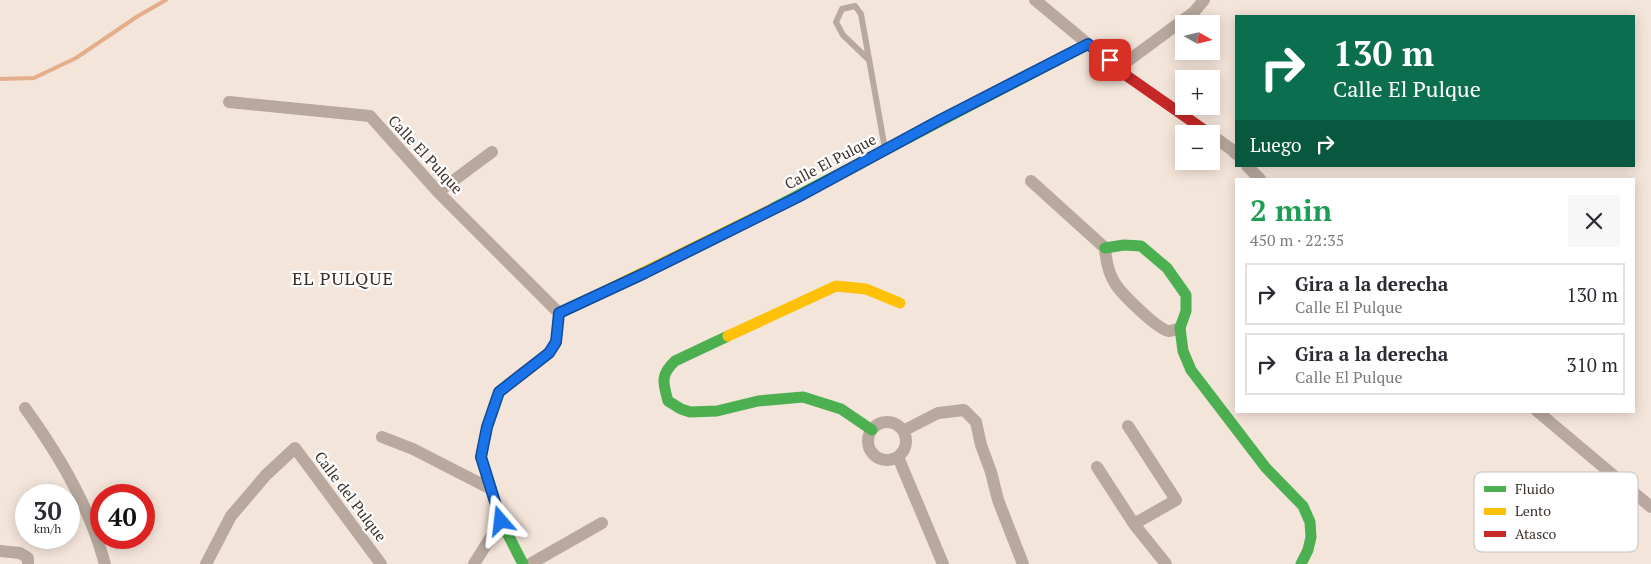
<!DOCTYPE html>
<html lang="es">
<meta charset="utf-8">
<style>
:root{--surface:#fff;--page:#f7f7f7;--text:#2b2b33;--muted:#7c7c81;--line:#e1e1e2}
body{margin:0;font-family:"PT Serif",serif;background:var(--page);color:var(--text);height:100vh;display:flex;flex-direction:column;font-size:19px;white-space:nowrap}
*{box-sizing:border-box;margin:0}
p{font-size:16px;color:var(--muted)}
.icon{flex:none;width:28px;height:28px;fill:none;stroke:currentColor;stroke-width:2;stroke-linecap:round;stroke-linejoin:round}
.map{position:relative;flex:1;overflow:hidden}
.details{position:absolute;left:1235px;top:178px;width:400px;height:235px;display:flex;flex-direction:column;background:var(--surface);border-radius:0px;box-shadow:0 2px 12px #0003}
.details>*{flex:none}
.banner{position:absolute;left:1235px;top:15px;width:400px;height:152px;border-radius:0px;box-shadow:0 2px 12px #0003;background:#0b6e4f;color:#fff;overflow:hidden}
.needle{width:32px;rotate:98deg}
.tools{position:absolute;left:1175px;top:15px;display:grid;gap:10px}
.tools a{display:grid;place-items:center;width:45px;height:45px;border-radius:0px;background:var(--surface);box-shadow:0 2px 12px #0003;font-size:25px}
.speed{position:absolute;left:15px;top:484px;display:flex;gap:10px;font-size:25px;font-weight:700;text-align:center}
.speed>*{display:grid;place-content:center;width:65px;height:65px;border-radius:50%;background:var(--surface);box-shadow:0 2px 12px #0003;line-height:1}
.speed small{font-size:12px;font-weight:400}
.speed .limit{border:8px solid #d22;background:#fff;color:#111}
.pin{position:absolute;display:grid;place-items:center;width:42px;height:42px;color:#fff;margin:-21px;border-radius:10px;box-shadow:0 2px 8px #0006}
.me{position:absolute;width:55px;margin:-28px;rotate:343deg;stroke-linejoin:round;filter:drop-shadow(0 0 4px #0008)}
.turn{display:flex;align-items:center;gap:18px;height:105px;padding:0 15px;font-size:22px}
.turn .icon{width:65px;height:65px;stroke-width:2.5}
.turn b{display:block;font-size:35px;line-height:42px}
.then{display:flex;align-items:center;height:48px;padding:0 15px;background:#0003;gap:10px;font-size:19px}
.round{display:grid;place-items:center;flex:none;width:52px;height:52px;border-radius:0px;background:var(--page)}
.head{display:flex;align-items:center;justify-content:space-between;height:85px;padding:0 15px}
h1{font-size:30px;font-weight:700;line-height:38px;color:#1e9e55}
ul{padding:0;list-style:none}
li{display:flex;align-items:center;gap:15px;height:62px;margin:0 10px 8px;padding:0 5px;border:2px solid var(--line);border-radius:0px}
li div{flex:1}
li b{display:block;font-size:19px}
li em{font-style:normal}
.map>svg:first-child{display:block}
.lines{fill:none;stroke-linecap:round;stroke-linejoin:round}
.stream{stroke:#e4ae8d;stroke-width:4}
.lane{stroke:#b8a89e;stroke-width:6}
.street{stroke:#b8a89e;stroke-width:12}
.fast{stroke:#4caf50;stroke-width:11}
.slow{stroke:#ffc107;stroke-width:11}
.jam{stroke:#c62828;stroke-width:11}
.route-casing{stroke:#114b97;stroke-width:12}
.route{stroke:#1a73e8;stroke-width:9}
.labels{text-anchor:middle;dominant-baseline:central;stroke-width:4.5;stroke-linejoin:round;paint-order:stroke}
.street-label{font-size:15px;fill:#3c312a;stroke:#fff}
.quarter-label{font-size:18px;letter-spacing:1px;fill:#3c312a;stroke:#fff}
.key{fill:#fff;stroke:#c4c1bf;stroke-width:1}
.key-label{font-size:14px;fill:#3c312a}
</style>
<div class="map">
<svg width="1651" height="564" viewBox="0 0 1651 564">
<rect width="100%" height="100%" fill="#f4e5da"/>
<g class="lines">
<path class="stream" d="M0 79 34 78 76 58 138 16 166 0"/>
<path class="lane" d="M869 60 843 35 836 22 842 9 855 6 861 14 885 149"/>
<path class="street" d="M1035 0 1088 44
M1117 69 1194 12 1204 0
M229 102 370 116 438 192 559 313
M1211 135 1231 149 1236 154
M1247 166 1260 179
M1031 181 1105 248C1106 261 1109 275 1116 285 1123 295 1158 330 1169 331 1172 331 1177 329 1180 328
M438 192 492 152
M25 408C51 444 75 482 91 523 97 536 101 551 105 564
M1537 411 1651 507
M868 441a19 19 0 1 1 38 0a19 19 0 1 1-38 0Z
M1128 426 1176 500 1134 524
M903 431 938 413 964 410 976 422 981 445 991 472 998 500 1023 564
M382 437 413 449 491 489
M898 457 943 564
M1097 467 1134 524 1166 564
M0 551 20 553 28 558V564
M206 564 231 516 266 475 295 448 381 564
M474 564 501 521
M530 564 602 523"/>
<path class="fast" d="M772 209 1088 44 1103 55
M1105 248 1124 245 1141 246 1167 268 1186 295V311L1180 328 1183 351 1191 370 1266 468 1303 506 1310 522 1311 537 1308 550 1301 564
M728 336 675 361C660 375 663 383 668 401L681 409 690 412 717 411 758 401 803 397 841 409 872 430
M523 564 501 521 481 457 487 427 499 392 549 353 556 342 559 313 587 300"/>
<path class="slow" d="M587 300 772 209
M728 336 836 286 866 289 900 303"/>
<path class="jam" d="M1103 55 1110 60 1117 69 1210 134"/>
</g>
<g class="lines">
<g class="route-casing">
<path id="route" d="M501 521 481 457 487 427 499 392 549 353 556 342 559 313 645 273 798 197 940 120 1088 44 1110 60"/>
</g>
<use href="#route" class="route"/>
</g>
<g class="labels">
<g class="street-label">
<text transform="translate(426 154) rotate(47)">Calle El Pulque</text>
<text transform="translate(830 161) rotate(-28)">Calle El Pulque</text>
<text transform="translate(351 496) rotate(53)">Calle del Pulque</text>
</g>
<g class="quarter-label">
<text x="343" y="278">EL PULQUE</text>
</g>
</g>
<rect x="1474" y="472" width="164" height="80" rx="8" class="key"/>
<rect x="1484" y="486" width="22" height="6" fill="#4caf50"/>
<rect x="1484" y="508" width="22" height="7" fill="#ffc107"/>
<rect x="1484" y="531" width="22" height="6" fill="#c62828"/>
<g class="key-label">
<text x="1515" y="494">Fluido</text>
<text x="1515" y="516">Lento</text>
<text x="1515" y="539">Atasco</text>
</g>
</svg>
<div class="tools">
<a><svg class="needle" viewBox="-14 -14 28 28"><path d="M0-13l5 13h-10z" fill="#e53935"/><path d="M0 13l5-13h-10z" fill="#7c7c81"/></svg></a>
<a>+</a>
<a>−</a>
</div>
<div class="speed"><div>30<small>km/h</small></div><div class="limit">40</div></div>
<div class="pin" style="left:1110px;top:60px;background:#d93025"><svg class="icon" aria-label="arrive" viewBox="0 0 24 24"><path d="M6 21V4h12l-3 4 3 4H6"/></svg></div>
<svg class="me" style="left:501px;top:521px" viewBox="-20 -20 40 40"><path d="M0-17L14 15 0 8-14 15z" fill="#1a73e8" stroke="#fff" stroke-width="4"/></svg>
<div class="banner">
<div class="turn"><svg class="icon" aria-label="right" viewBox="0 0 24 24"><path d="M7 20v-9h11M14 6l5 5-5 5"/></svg><div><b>130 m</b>Calle El Pulque</div></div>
<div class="then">Luego<svg class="icon" aria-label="right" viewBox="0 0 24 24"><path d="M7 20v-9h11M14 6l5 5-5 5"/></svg></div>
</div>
<section class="details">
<div class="head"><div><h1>2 min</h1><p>450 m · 22:35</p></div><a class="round"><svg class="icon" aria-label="close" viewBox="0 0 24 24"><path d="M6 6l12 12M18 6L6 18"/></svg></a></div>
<ul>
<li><svg class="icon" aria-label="right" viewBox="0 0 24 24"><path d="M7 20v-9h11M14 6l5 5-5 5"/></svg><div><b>Gira a la derecha</b><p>Calle El Pulque</p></div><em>130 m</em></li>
<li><svg class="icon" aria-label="right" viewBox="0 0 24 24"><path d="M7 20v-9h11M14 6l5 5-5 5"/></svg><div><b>Gira a la derecha</b><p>Calle El Pulque</p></div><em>310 m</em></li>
</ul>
</section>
</div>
